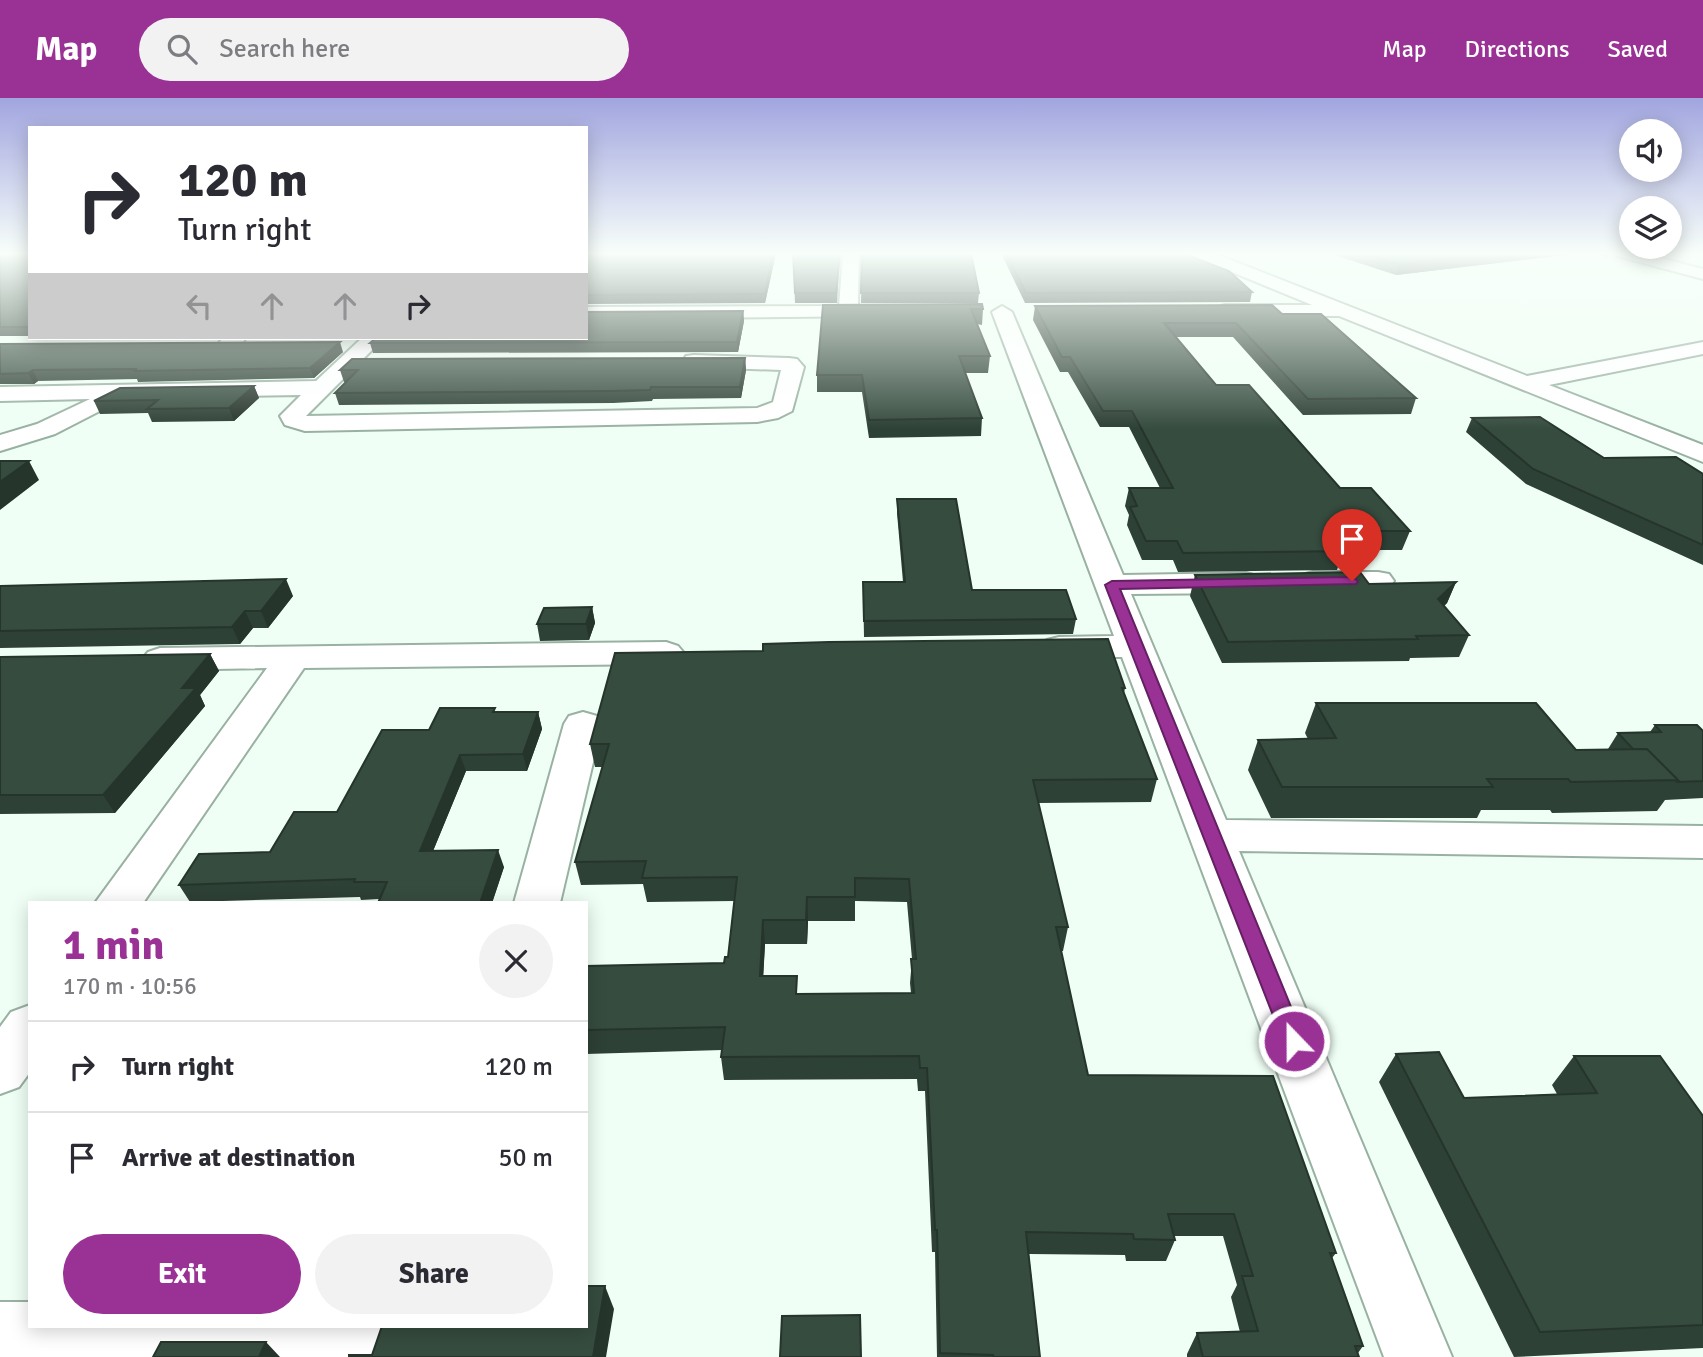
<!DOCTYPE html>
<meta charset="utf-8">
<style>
:root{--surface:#fff;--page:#f2f2f3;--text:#2b2b33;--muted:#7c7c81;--line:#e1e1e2;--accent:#9a3296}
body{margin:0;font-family:Signika,sans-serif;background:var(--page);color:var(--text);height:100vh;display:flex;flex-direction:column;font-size:26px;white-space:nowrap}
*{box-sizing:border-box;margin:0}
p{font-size:23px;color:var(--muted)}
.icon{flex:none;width:38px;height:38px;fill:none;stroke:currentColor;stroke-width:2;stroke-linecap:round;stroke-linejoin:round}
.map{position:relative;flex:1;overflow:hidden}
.details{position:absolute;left:28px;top:803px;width:560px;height:427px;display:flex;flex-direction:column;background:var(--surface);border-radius:0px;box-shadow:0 4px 18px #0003}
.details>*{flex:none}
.banner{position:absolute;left:28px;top:28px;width:560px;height:214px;border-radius:0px;box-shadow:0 4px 18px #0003;background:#fff;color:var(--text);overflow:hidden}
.buttons{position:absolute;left:1619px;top:21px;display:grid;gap:14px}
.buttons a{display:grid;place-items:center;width:63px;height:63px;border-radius:50%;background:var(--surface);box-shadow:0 4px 18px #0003;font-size:35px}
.pin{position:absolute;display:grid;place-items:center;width:60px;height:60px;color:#fff;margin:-72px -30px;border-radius:50% 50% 50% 0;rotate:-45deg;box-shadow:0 0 7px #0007}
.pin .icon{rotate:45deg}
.me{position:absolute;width:77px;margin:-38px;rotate:338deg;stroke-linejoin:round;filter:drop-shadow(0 0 5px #0008)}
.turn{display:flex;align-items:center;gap:24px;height:147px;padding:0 35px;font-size:32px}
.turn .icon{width:91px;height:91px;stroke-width:2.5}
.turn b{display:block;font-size:49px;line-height:60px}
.lanes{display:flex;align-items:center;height:66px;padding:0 35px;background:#0003;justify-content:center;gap:35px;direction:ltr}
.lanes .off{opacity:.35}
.round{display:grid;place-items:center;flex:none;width:74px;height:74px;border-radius:37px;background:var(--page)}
.summary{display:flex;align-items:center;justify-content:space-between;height:119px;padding:0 35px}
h1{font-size:42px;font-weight:800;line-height:52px;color:var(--accent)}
.button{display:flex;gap:14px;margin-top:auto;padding:14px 35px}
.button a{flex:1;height:80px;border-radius:42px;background:var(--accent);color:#fff;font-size:28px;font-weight:800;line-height:80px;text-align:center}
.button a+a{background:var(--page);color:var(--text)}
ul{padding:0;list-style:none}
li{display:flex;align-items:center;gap:21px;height:91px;padding:0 35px;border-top:2px solid var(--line)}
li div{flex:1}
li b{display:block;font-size:26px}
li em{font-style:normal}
header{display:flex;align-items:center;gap:42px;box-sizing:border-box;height:98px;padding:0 35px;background:var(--accent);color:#fff}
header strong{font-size:33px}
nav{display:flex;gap:38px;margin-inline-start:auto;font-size:24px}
.search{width:490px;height:63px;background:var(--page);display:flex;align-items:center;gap:18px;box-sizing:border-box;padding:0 24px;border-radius:38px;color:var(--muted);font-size:26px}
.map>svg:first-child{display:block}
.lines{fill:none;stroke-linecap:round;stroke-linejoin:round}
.minor-casing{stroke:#99b1a2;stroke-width:4}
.minor{fill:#fff;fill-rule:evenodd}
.wall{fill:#2e4136;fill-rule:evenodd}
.shaded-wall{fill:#26352c}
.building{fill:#364c3f;stroke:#26352c;stroke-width:2;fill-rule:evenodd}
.route{fill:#9a3296;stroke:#642062;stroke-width:2}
</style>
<header>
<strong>Map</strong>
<div class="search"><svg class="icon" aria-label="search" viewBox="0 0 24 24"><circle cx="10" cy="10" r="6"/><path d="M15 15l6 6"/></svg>Search here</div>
<nav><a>Map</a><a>Directions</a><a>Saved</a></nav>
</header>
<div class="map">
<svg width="1703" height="1259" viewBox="0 0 1703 1259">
<rect width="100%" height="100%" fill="#effff5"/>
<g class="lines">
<g class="minor-casing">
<path id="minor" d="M843 155H859L858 208 882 210 885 214 882 218 586 221V209L839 208Z
M1191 155H1213L1527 278 1703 244V256L1549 287 1703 347V364L1339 218 1218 217 1216 213 1218 209 1225 207H1312L1193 158Z
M1615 155H1642L1703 171V181L1617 158Z
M1002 208 1012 214 1123 477 1246 475 1257 478 1262 485 1257 492 1246 495 1131 496 1226 722 1703 728V760L1239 753 1452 1259H1384L1122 559H1059L1047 556 1042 549 1047 542 1059 539 1114 538 992 214Z
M223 240H246C240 249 232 253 221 250L218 246Z
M362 240H384L306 318 757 310 773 304 781 272 694 269 686 268 683 263 686 258 694 257 789 260 797 261 804 269 792 313 778 320 757 324 305 333 285 327 280 318 301 297 125 300 55 336 0 353V337L37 326 90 301 0 303V289L316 283Z
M1313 474H1378L1389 476 1394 483 1389 490C1364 496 1327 497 1302 491L1297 484 1302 477Z
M666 544 678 548 684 555 678 562 666 566 304 570 143 805H95L267 570 160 572 148 568 142 561 148 554 160 550Z
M583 614 597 618 602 626 560 805H514L564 626 569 618Z
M30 907V974L19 989 0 996V929L11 914Z
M0 1204H30V1228H391L382 1252 364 1259H0Z"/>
</g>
<use href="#minor" class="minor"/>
</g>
<path class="wall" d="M0 155H30V238H0Z
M586 155H776L765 205 586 206Z
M793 155H840L837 205H795Z
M862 155 979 195 978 205H861Z
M1001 155H1182L1252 194 1250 204 1025 205Z
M1328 155H1581L1396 177Z
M1591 155H1610L1608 159Z
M823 207 983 211 982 227 977 226 990 258 988 275H965L982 320 981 338 869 340 862 294H817V277Z
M1035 208 1282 216 1416 300 1411 316 1303 317 1233 239H1176L1216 287 1340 390 1410 433 1402 452H1342L1343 453 1337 472 1178 474 1173 462H1142L1127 427 1129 417 1125 408 1129 390H1160L1129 329H1100L1068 274H1060L1033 222Z
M743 213 744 223 738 254 373 255 370 245Z
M0 246 343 254 314 280 138 284 137 281 38 283 34 286H0Z
M745 260 746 272 741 300 653 301 652 303 613 305 339 307 335 295 346 284H344L340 272Z
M254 288 259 300 234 323 152 324 148 315 100 316 94 303Z
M1472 320 1604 360 1703 376V467L1526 386 1466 334Z
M897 401 972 492 1076 521 1073 536 864 539 863 484H903L897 415Z
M1195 477 1369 486 1456 484 1447 505 1444 508 1469 537 1459 559 1410 560 1409 563 1222 565 1190 498Z
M0 488 293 498 268 530H253L240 546 0 550Z
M592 509 595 525 589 542 540 543 537 526Z
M210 556 219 573 200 597 205 608 115 715 0 716V559Z
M1125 590 1124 595 1157 681 1151 704 1038 705 1068 829 1063 853H1061L1088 977 1336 1155 1332 1160 1363 1248 1358 1255 1359 1259H1187V1256L1197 1235 1240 1234 1231 1199 1237 1187 1223 1138H1174L1175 1142 1166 1163H1126L1125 1157 1029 1156 1040 1259H937L935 1154H932L925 993H918L917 981 724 982 721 959 722 952 586 956V868L724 865 728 859 734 803 647 804 643 786 581 787 575 764 602 669H595L590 646ZM855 803 907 804 912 861 910 885 911 895 798 896 763 878 765 846H807L808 823H855Z
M1316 605 1576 652 1608 651 1618 635 1650 634 1655 627 1703 633V700L1665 702 1657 713 1552 715 1550 712H1481L1477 720H1271L1248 672 1258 642 1308 641 1305 635Z
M496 614H538L542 631 527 673H466L433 753 504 769 492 805H378L379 801 361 802 360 799 190 804 179 787 270 754 337 714 429 632Z
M1396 956 1464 1000 1557 996 1552 987 1574 958 1703 1018V1250L1514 1259 1379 984Z"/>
<path class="shaded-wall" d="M773 155H776L765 205V196Z
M1494 155H1581L1396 177 1399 166Z
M743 213 744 223 738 254 737 244Z
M340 244 343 254 314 280 310 270Z
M745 260 746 272 741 300 740 289Z
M33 272 38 283 34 286 28 275Z
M254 288 259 300 234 323 229 310Z
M29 363 39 382 0 412V384Z
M286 481 293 498 268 530 261 513Z
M1456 484 1447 505 1429 522 1438 501Z
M592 509 595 525 589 542 586 526Z
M245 513 253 530 240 546 232 529Z
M210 556 219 573 200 597 205 608 115 715 103 697 182 590Z
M538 614 542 631 527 673 523 656Z
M460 657 466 673 426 770 420 753Z
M498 752 504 769 492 805H480Z
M807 799 808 823 807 846 806 822Z
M763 822 765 846 762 902 760 878Z
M605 1188 614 1211 606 1259H593Z
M266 1244 280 1259H259Z"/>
<path class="building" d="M0 155H30V229H0Z
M586 155H773L765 196 586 197Z
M793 155H840L836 195H795Z
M862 155H971L979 195H861Z
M1006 155H1182L1229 173 1252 194 1026 195Z
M1364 155H1494L1399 166Z
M982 206 983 211H971L990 258H959L982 320 869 322 862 277H817L823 207Z
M1272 207 1282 216H1321L1416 300 1308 301 1236 225H1164L1216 287H1249L1340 390H1371L1410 433H1329L1343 453 1183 455 1177 443H1146L1130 409 1137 408 1129 390H1173L1132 313H1103L1070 259H1062L1035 208Z
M743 213 737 244 370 245 376 240H586V214Z
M340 244 310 270 133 273 137 271 33 272 28 275 0 276V246Z
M745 260 740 289H651L650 292 611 293 335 295 358 272H340L352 261Z
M254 288 229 310 147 311 158 302 94 303 120 290Z
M1540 319 1604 360 1676 359 1703 376V447L1533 371 1472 320Z
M0 363H29L0 384Z
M897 401H956L972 492H1066L1076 521 864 523 863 484H905Z
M1360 474 1369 486 1456 484 1438 501 1469 537 1416 538 1418 541 1228 544 1195 477Z
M286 481 261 513H245L232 529 0 533V488Z
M592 509 586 526H537L544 510Z
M1108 541 1125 590H1122L1157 681 1033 682 1068 829H1056L1088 977 1273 978 1336 1155H1330L1363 1248H1355L1359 1259H1203L1197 1235 1258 1233 1242 1178H1253L1234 1116H1168L1175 1142 1134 1141 1133 1136 1026 1134 1040 1259H994L993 1257 940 1255 937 1132H935L927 970H920L919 958 721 959 725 929 586 932V868L724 865 725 859H728L737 779 642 780 646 763 575 764 609 646H590L615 555 763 553V546L829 544ZM855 780 909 781 916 861H911L914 895 796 896 797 878H760L763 822H806L807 799H855Z
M210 556 182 590H196L103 697H0V559Z
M1316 605H1536L1576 652 1647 651 1678 682 1571 684 1568 681H1487L1493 689H1282L1258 642 1336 640Z
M440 610H495L493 614H538L523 656 460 657 420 753 498 752 480 805H378L387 784H354L355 781 179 787 199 756 270 754 294 714H337L382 632H429Z
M1655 627H1697L1703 633V683L1677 684 1678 682 1647 651H1633L1618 635 1661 634Z
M1439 954 1464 1000 1597 995 1574 958H1660L1703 1018V1227L1540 1234 1396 956Z
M586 1188H605L593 1259H349V1257H372L382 1228H586Z
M860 1217 861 1259H780L782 1218Z
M161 1244H266L259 1259H153Z"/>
<linearGradient id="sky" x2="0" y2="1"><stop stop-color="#a1a5df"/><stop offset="0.47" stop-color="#f8fffa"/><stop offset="1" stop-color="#f8fffa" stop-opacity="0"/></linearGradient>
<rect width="1703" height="331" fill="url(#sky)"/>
<path class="route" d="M1352 479 1358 483 1356 486 1120 491 1305 943 1302 950 1294 953 1286 950 1283 943 1105 487 1112 483Z"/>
</svg>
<div class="buttons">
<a><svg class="icon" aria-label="sound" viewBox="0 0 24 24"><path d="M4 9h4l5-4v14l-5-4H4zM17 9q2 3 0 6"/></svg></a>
<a><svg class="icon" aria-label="layers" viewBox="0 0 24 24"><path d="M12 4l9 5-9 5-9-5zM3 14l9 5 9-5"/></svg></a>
</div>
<div class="pin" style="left:1352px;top:483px;background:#d93025"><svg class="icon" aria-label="arrive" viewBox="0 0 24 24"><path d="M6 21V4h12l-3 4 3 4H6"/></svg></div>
<svg class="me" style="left:1294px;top:943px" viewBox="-20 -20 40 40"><circle r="17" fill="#9a3296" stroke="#fff" stroke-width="3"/><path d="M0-11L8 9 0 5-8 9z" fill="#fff"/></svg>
<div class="banner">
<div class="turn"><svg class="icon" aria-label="right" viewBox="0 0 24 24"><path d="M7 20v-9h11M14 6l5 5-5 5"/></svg><div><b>120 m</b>Turn right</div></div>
<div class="lanes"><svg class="icon off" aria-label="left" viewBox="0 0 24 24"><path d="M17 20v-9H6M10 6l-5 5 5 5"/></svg><svg class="icon off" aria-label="ahead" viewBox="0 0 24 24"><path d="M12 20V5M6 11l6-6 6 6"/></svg><svg class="icon off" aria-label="ahead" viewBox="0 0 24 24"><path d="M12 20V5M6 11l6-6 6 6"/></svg><svg class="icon" aria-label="right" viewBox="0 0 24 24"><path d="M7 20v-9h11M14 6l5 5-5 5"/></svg></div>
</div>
<section class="details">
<div class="summary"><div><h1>1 min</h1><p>170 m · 10:56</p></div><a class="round"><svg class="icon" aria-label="close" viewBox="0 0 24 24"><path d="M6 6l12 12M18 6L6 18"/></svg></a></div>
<ul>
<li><svg class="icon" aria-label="right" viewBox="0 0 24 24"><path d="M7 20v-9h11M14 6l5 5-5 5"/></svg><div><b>Turn right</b></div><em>120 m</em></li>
<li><svg class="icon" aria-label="arrive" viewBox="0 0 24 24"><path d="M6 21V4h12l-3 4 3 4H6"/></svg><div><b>Arrive at destination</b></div><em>50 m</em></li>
</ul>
<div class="button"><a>Exit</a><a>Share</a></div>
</section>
</div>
